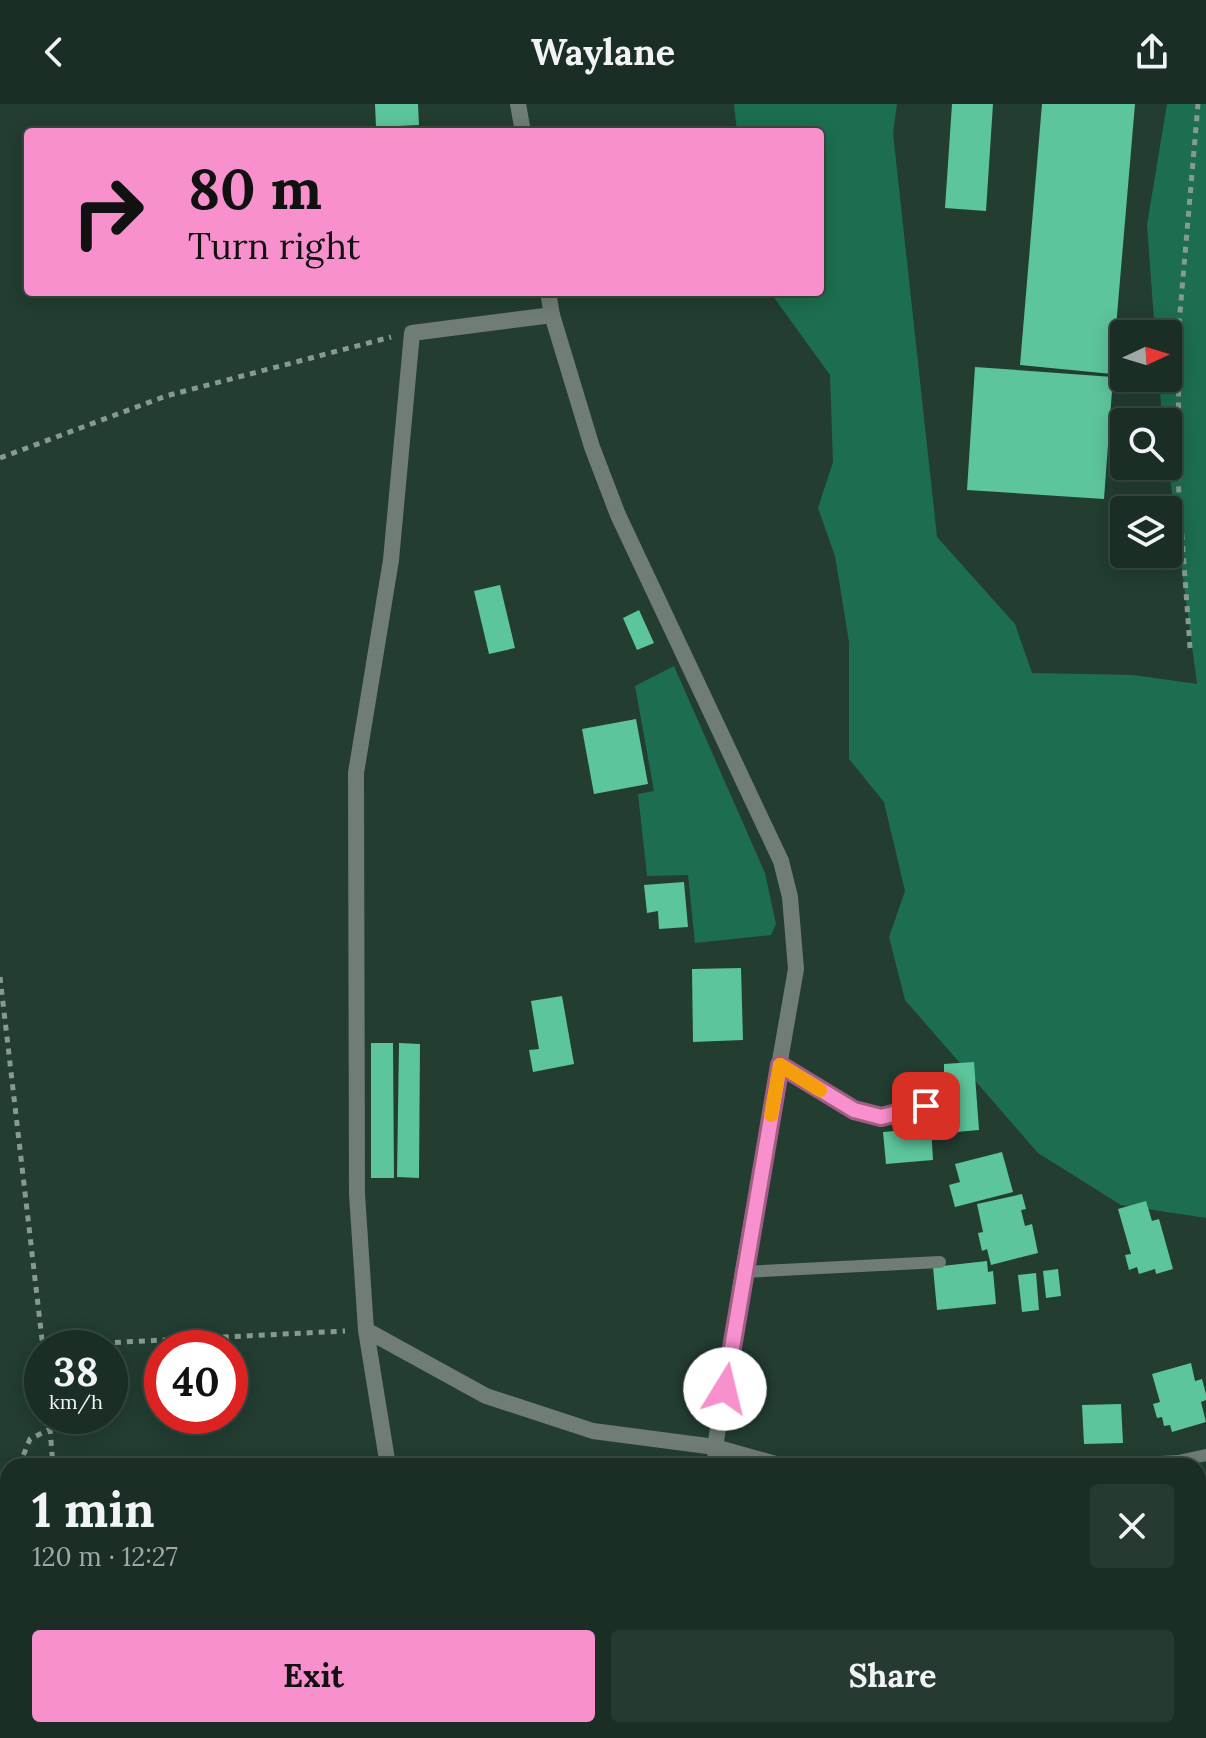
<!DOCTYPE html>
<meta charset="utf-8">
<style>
:root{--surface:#1a2e25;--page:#273a32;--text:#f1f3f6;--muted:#9fa8a7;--line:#384a42;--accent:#f790cd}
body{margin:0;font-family:Lora,serif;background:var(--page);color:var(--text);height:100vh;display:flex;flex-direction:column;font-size:30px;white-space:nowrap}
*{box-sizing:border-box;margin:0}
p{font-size:26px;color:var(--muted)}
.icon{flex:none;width:44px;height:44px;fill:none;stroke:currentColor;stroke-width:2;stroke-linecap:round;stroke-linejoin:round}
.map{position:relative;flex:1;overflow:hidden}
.sheet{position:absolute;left:0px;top:1354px;width:1206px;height:280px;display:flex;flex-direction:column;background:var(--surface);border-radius:24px 24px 0 0;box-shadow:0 4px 20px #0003,0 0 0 2px var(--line)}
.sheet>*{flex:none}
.guide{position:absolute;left:24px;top:24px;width:800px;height:168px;border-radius:8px;box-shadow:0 4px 20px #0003,0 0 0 2px var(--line);background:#f790cd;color:#111;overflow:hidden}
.needle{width:52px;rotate:86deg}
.controls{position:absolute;left:1110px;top:216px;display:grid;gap:16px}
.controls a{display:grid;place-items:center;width:72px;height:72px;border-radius:8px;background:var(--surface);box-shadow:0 4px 20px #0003,0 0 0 2px var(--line);font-size:40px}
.speed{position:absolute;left:24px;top:1226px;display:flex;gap:16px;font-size:40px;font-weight:700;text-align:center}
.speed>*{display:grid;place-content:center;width:104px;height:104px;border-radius:50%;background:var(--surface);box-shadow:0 4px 20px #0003,0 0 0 2px var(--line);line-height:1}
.speed small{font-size:20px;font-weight:400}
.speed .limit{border:12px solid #d22;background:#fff;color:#111}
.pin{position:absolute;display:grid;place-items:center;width:68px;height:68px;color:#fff;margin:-34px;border-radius:16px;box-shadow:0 4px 12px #0006}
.me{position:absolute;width:88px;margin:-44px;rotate:9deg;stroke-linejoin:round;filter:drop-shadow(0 0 6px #0008)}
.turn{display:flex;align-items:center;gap:28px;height:168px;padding:0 32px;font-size:36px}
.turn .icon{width:104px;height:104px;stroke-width:2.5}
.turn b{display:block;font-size:56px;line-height:68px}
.round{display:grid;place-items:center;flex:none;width:84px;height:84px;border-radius:8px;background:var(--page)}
.summary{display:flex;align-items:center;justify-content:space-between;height:136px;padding:0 32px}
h1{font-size:48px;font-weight:700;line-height:60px}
.primary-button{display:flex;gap:16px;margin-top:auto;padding:16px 32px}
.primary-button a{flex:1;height:92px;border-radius:8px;background:var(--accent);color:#111;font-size:32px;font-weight:700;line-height:92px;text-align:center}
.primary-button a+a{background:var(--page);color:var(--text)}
header{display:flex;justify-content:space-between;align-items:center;height:104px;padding:0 32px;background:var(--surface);font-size:36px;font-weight:700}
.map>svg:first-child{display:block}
.green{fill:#1d6e51}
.building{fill:#5dc59b}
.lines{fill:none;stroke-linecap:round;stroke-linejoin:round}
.path{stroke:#869a90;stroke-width:5;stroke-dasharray:6 6;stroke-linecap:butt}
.service{stroke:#707c76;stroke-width:12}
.minor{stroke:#707c76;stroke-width:16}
.tertiary{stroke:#707c76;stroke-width:16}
.route-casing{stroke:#a15e85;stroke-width:20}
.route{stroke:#f790cd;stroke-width:14}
.slow{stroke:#f59e0b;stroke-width:14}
</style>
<header><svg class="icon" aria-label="back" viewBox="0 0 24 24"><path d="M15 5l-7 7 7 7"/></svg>Waylane<svg class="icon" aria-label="share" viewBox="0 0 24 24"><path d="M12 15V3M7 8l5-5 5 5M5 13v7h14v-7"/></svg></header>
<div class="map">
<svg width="1206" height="1634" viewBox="0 0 1206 1634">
<rect width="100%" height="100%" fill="#233d31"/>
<path class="green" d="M734 0H897L893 29 937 433 1015 520 1032 569 1133 571 1197 580 1168 358V318H1163L1162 314 1159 274H1168V230H1155L1147 121 1167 0H1206V1114L1121 1101 1038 1049 905 896 889 833 905 787 884 698 849 655V538L835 452 818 404 833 358 830 271 770 188H820V28H737Z
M674 562 765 769 776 820 771 831 695 839 688 771 647 772 638 690 654 687 635 582Z"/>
<path class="building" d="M375 0H418L419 21 376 23Z
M952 0H993L986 107 945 104Z
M1042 0H1135L1112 270 1020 261Z
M975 263 1113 273 1104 395 967 386Z
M500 481 515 544 489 550 474 487Z
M639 506 654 539 637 546 623 514Z
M636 615 648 680 594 690 582 625Z
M684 778 688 823 659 825 658 807 647 809 644 781Z
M741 864 743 936 693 938 692 865Z
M562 892 574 960 533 968 529 946 539 945 531 897Z
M371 939H393L394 1074H371Z
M399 939 420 940 419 1074 397 1073Z
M974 958 979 1026 945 1029 943 1010H936L933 968H944V960Z
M931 1024 933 1056 886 1060 883 1028Z
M1002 1048 1013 1088 955 1103 949 1081 960 1078 955 1060Z
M1022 1090 1026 1105 1021 1106 1025 1122 1032 1120 1038 1149 991 1161 987 1145 982 1147 978 1129 983 1128 977 1100Z
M1146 1097 1152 1117 1159 1115 1173 1165 1156 1170 1155 1165 1139 1170 1137 1163 1129 1166 1125 1151 1131 1150 1118 1105Z
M987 1157 988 1168 993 1167 996 1200 937 1206 933 1163Z
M1058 1165 1061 1192 1046 1194 1043 1167Z
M1036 1169 1039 1206 1022 1208 1018 1171Z
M1191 1259 1195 1277 1202 1275 1206 1290V1296L1201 1298 1206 1318 1172 1328 1170 1321 1164 1322 1162 1313 1157 1314 1153 1300 1160 1298 1152 1270Z
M1121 1300 1123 1339 1084 1340 1082 1301Z"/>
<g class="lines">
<path class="path" d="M0 354 166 292 391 233
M1190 544 1178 376 1179 220 1198 0
M0 873 43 1244
M43 1242 345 1227
M49 1312 53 1362
M19 1362 30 1335 50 1325
M0 1439 8 1409
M97 1626 99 1634"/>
<path class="service" d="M780 961 854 1006 881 1013 926 1002
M743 1168 940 1158
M1178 1357 1206 1351
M1092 1362 1178 1357 1180 1362
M1198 1401 1206 1419"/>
<path class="minor" d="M366 1226 486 1292 593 1327 715 1343 783 1362
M388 1362 366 1226 357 1090 356 669 391 456 412 229 552 211
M539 1626 547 1634
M1093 1626 1094 1634"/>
<path class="tertiary" d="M518 0 523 28
M548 188 552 211 592 343 618 411 781 757 790 793 796 865 743 1168 715 1343 716 1362
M731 1626 732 1634"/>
</g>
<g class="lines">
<g class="route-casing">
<path id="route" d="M725 1285 780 961 854 1006 881 1013 926 1002"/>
</g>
<use href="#route" class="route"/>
<path class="slow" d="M771 1011 780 961 820 986"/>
</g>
</svg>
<div class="controls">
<a><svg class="needle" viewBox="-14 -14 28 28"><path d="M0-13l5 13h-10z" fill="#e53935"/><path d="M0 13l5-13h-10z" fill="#9fa8a7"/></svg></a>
<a><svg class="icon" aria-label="search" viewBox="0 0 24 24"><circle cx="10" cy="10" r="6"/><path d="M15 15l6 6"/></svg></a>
<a><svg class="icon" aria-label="layers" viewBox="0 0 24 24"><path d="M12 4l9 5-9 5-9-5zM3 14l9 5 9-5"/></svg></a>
</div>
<div class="speed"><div>38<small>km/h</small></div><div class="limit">40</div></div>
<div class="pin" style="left:926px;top:1002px;background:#d93025"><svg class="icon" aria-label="arrive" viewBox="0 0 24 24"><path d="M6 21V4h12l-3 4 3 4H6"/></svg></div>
<svg class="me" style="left:725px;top:1285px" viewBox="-20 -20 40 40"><circle r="19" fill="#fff"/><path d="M0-13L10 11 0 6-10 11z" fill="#f790cd"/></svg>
<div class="guide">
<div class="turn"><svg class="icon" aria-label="right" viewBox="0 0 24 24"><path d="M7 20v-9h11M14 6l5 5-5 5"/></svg><div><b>80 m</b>Turn right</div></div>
</div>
<section class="sheet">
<div class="summary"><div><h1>1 min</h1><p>120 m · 12:27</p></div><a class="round"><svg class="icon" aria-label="close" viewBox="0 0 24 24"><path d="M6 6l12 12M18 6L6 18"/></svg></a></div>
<div class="primary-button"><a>Exit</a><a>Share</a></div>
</section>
</div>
